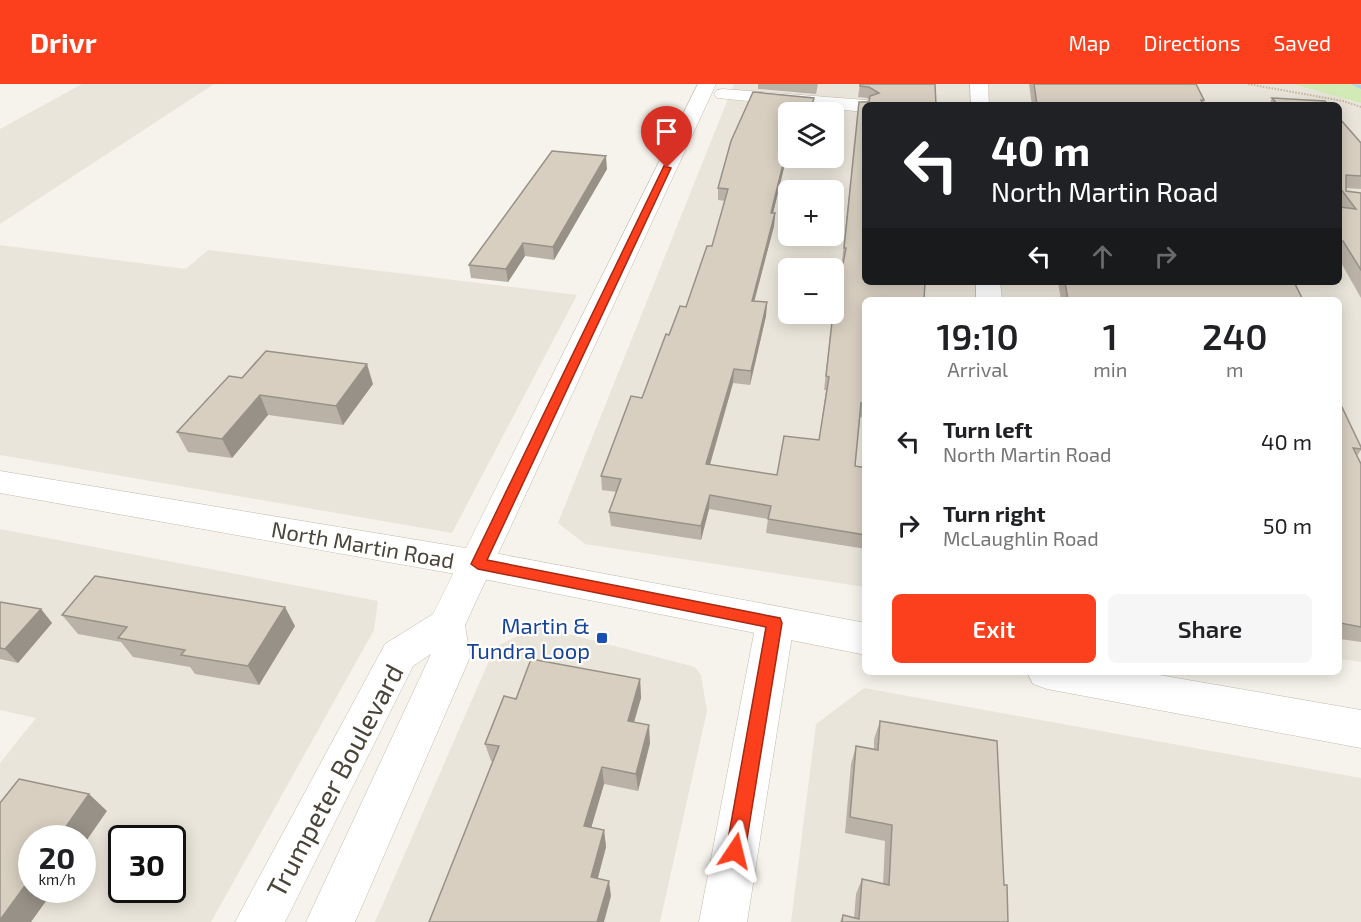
<!DOCTYPE html>
<meta charset="utf-8">
<style>
:root{--surface:#fff;--page:#f6f6f6;--text:#202124;--muted:#757577;--accent:#fc3f1d}
body{margin:0;font-family:"Exo 2",sans-serif;background:var(--page);color:var(--text);height:100vh;display:flex;flex-direction:column;font-size:22px;white-space:nowrap}
*{box-sizing:border-box;margin:0}
p{font-size:20px;color:var(--muted)}
.icon{flex:none;width:33px;height:33px;fill:none;stroke:currentColor;stroke-width:2;stroke-linecap:round;stroke-linejoin:round}
.map{position:relative;flex:1;overflow:hidden}
.details{position:absolute;left:862px;top:213px;width:480px;height:378px;display:flex;flex-direction:column;background:var(--surface);border-radius:9px;box-shadow:0 3px 15px #0003}
.details>*{flex:none}
.hud{position:absolute;left:862px;top:18px;width:480px;height:183px;border-radius:9px;box-shadow:0 3px 15px #0003;background:#202124;color:#fff;overflow:hidden}
.controls{position:absolute;left:778px;top:18px;display:grid;gap:12px}
.controls a{display:grid;place-items:center;width:66px;height:66px;border-radius:9px;background:var(--surface);box-shadow:0 3px 15px #0003;font-size:30px}
.speed{position:absolute;left:18px;top:741px;display:flex;gap:12px;font-size:30px;font-weight:700;text-align:center}
.speed>*{display:grid;place-content:center;width:78px;height:78px;border-radius:50%;background:var(--surface);box-shadow:0 3px 15px #0003;line-height:1}
.speed small{font-size:15px;font-weight:400}
.speed .limit{border:3px solid #111;border-radius:9px;background:#fff;color:#111}
.pin{position:absolute;display:grid;place-items:center;width:51px;height:51px;color:#fff;margin:-62px -26px;border-radius:50% 50% 50% 0;rotate:-45deg;box-shadow:0 0 6px #0007}
.pin .icon{rotate:45deg}
.me{position:absolute;width:66px;margin:-33px;rotate:10deg;stroke-linejoin:round;filter:drop-shadow(0 0 4px #0008)}
.turn{display:flex;align-items:center;gap:21px;height:126px;padding:0 30px;font-size:27px}
.turn .icon{width:78px;height:78px;stroke-width:2.5}
.turn b{display:block;font-size:42px;line-height:51px}
.lanes{display:flex;align-items:center;height:57px;padding:0 30px;background:#0003;justify-content:center;gap:30px;direction:ltr}
.lanes .off{opacity:.35}
.eta{display:flex;justify-content:space-evenly;align-items:center;height:102px;text-align:center}
.eta b{font-size:36px;font-weight:600;line-height:42px}
.primary-button{display:flex;gap:12px;margin-top:auto;padding:12px 30px}
.primary-button a{flex:1;height:69px;border-radius:9px;background:var(--accent);color:#fff;font-size:24px;font-weight:600;line-height:69px;text-align:center}
.primary-button a+a{background:var(--page);color:var(--text)}
ul{padding:0;list-style:none}
li{display:flex;align-items:center;gap:18px;height:84px;padding:0 30px}
li div{flex:1}
li b{display:block;font-size:22px}
li em{font-style:normal}
header{display:flex;align-items:center;gap:36px;box-sizing:border-box;height:84px;padding:0 30px;background:var(--accent);color:#fff}
header strong{font-size:28px}
nav{display:flex;gap:33px;margin-inline-start:auto;font-size:21px}
.map>svg:first-child{display:block}
.residential{fill:#eae5da;fill-rule:evenodd}
.green{fill:#d2eab5}
.lines{fill:none;stroke-linecap:round;stroke-linejoin:round}
.stream{fill:#a9d4f2;fill-rule:evenodd}
.minor-casing{stroke:#c2bbae;stroke-width:1}
.tertiary-casing{stroke:#c2bbae;stroke-width:1}
.path{stroke:#c4b79f;stroke-width:2;stroke-dasharray:1.5 1.5;stroke-linecap:butt}
.minor{fill:#fff;fill-rule:evenodd}
.tertiary{fill:#fff;fill-rule:evenodd}
.wall{fill:#bab2a6}
.shaded-wall{fill:#979187}
.building{fill:#d8cfc1;stroke:#979187;stroke-width:1.5}
.route{fill:#fc3f1d;stroke:#a42913;stroke-width:1.5}
.transit-dot{fill:#1a4fb4;stroke:#fff;stroke-width:2}
.labels{text-anchor:middle;dominant-baseline:central;stroke-width:4.5;stroke-linejoin:round;paint-order:stroke}
.street-label{font-size:22px;fill:#4b4439;stroke:#fff}
.transit-label{font-size:22px;fill:#164399;stroke:#fff;text-anchor:end}
.near-street-label{font-size:27px;fill:#4b4439;stroke:#fff}
</style>
<header>
<strong>Drivr</strong>
<nav><a>Map</a><a>Directions</a><a>Saved</a></nav>
</header>
<div class="map">
<svg width="1361" height="838" viewBox="0 0 1361 838">
<rect width="100%" height="100%" fill="#f6f3ec"/>
<path class="residential" d="M82 0H214L0 140V45Z
M734 0H1361V578L1340 575V216H866L865 503 585 460 558 439ZM866 21H1340V198H866ZM789 28H834V74H789ZM789 106H834V152H789ZM789 184H834V230H789Z
M0 161 186 185 208 166 577 211 452 449 0 371Z
M0 445 378 517 374 546 211 838H0V679L36 634 0 626ZM32 754H82V806H32ZM122 754H172V806H122Z
M538 542 695 583 701 591 707 627 660 838H375L495 563Z
M864 604 1361 694V838H791L816 640Z"/>
<path class="green" d="M1295 0H1361V19L1300 2Z"/>
<g class="lines">
<path class="stream" d="M1351 0 1361 1V5Z"/>
<g class="minor-casing">
<path id="minor" d="M698 0H716L465 541 470 573 355 838H306L431 570 413 582 285 838H235L385 560 433 530Z
M970 0H988L989 21H971Z
M723 5 866 16 875 21H866V28L717 14 714 10 717 6Z
M976 198H1000L1002 216H976Z
M775 524 788 528 794 539 747 838H699L756 539 762 528Z"/>
</g>
<g class="tertiary-casing">
<path id="tertiary" d="M0 387 478 466 866 539V571L478 494 0 409Z
M1027 588H1142L1361 626V664L1047 605 1033 600Z"/>
</g>
<path class="path" d="M1248 0 1343 17 1361 23"/>
<use href="#minor" class="minor"/>
<use href="#tertiary" class="tertiary"/>
</g>
<path class="wall" d="M758 0H818L816 10 758 5Z
M860 0H935L936 21H866V198H925L924 216H866V334L860 333 855 382 866 384V465L766 449 768 435 709 425 701 456 611 442 609 428 617 408 602 406 601 392 631 312 642 314 666 250 669 251 680 222 686 223 707 162H712L725 117 718 116V104L731 57 753 8 814 14 812 25V28H789V63L773 129H775L774 142 754 217 767 218 766 232 750 301 733 299 710 381 777 391 784 352 819 356 826 306H824L830 251 843 177H842L859 18H869V16L867 14 858 13Z
M1029 0H1196L1204 16 1203 21H1032Z
M1272 14 1328 21H1269Z
M1340 35 1361 59V105L1346 104V107L1361 109V214L1340 177Z
M607 85 554 176 525 172 508 198 471 194 469 181Z
M1058 198H1294L1303 216H1061Z
M242 294 373 300 343 341 268 331 232 374 188 368 177 348Z
M1340 319 1361 363V366L1357 372 1361 380V558L1340 555Z
M0 518 41 525 52 539 18 579 0 575Z
M62 531 295 542 259 601 195 590 190 583 133 573 121 558 78 550Z
M640 595 641 614 634 638 650 659 638 707 604 700 591 744 604 746 606 763 598 794 611 812 493 678 491 677 485 660Z
M880 637 1004 801 1008 838H840L843 831 854 834 856 810 862 795 883 800 885 757 845 749 851 680 856 662 874 665V655Z"/>
<path class="shaded-wall" d="M789 56V63L770 142 771 129Z
M606 72 607 85 554 176 553 163Z
M775 129 774 142 751 230 752 217Z
M523 159 525 172 508 198 506 185Z
M767 218 766 232 750 301 751 287Z
M367 280 373 300 343 341 336 322Z
M734 285 733 299 706 394V380Z
M260 311 268 331 232 374 222 355Z
M710 411 709 425 701 456V442Z
M285 523 295 542 259 601 248 582Z
M41 525 52 539 18 579 5 565Z
M640 595 641 614 629 655 628 637Z
M649 641 650 659 638 707 636 690Z
M602 683 604 700 587 758 584 742Z
M89 710 107 727 82 763V754H58Z
M604 746 606 763 594 808 591 793Z
M32 792V806H54L31 838H0V836Z
M609 797 611 812 604 838H597Z"/>
<path class="building" d="M860 0H935L936 21H866V198H925L924 216H866V320L861 319 855 382 866 384V451L768 435 771 422 710 411 701 442 609 428 621 395 601 392 631 312 642 314 666 250 669 251 680 222 686 223 707 162H712L728 105 718 104 731 57 753 8 814 14 810 28H789V56L771 129H775L752 217 767 218 751 287 734 285 706 380 777 391 784 352 819 356 829 293 826 292 832 238 846 164H844L859 18H869L870 12 879 9 869 3 860 2Z
M1034 0H1196L1204 16H1201L1203 21H1037Z
M1272 14 1325 17 1328 21H1278Z
M1340 35 1361 59V92L1346 91V107L1361 109V186L1343 157H1340V123L1356 125 1340 104Z
M552 67 606 72 553 163 523 159 506 185 469 181Z
M1065 198H1294L1303 216H1068Z
M266 267 367 280 336 322 260 311 222 355 177 348 229 292 242 294Z
M1340 319 1361 363V365L1353 364 1361 380V543L1340 539Z
M95 492 285 523 248 582 181 571 185 566 118 554 127 543 62 531Z
M0 518 41 525 5 565 0 564Z
M531 575 640 595 628 637 649 641 636 690 602 683 584 742 604 746 591 793 609 797 597 838H429L499 662 485 660 504 612 516 615Z
M880 637 997 657 1004 801H1007L1008 838H842L843 831 859 835 862 795 889 801 892 741 850 733 856 662 878 666Z
M19 695 89 710 58 754H32V792L0 836V719Z"/>
<path class="route" d="M664 82 671 84 487 476 780 534 782 539 745 767 742 774 735 777 729 774 726 767 766 543 478 485 471 480Z"/>
<rect class="transit-dot" x="596" y="548" width="12" height="12" rx="3"/>
<g class="labels">
<g class="street-label">
<text transform="translate(363 460) rotate(10)">North Martin Road</text>
</g>
<g class="transit-label">
<text x="590" y="541">Martin &amp;<tspan x="590" dy="25">Tundra Loop</tspan></text>
</g>
<g class="near-street-label">
<text transform="translate(334 696) rotate(-62)">Trumpeter Boulevard</text>
</g>
</g>
</svg>
<div class="controls">
<a><svg class="icon" aria-label="layers" viewBox="0 0 24 24"><path d="M12 4l9 5-9 5-9-5zM3 14l9 5 9-5"/></svg></a>
<a>+</a>
<a>−</a>
</div>
<div class="speed"><div>20<small>km/h</small></div><div class="limit">30</div></div>
<div class="pin" style="left:667px;top:84px;background:#d93025"><svg class="icon" aria-label="arrive" viewBox="0 0 24 24"><path d="M6 21V4h12l-3 4 3 4H6"/></svg></div>
<svg class="me" style="left:735px;top:767px" viewBox="-20 -20 40 40"><path d="M0-17L14 15 0 8-14 15z" fill="#fc3f1d" stroke="#fff" stroke-width="4"/></svg>
<div class="hud">
<div class="turn"><svg class="icon" aria-label="left" viewBox="0 0 24 24"><path d="M17 20v-9H6M10 6l-5 5 5 5"/></svg><div><b>40 m</b>North Martin Road</div></div>
<div class="lanes"><svg class="icon" aria-label="left" viewBox="0 0 24 24"><path d="M17 20v-9H6M10 6l-5 5 5 5"/></svg><svg class="icon off" aria-label="ahead" viewBox="0 0 24 24"><path d="M12 20V5M6 11l6-6 6 6"/></svg><svg class="icon off" aria-label="right" viewBox="0 0 24 24"><path d="M7 20v-9h11M14 6l5 5-5 5"/></svg></div>
</div>
<section class="details">
<div class="eta">
<div><b>19:10</b><p>Arrival</p></div>
<div><b>1</b><p>min</p></div>
<div><b>240</b><p>m</p></div>
</div>
<ul>
<li><svg class="icon" aria-label="left" viewBox="0 0 24 24"><path d="M17 20v-9H6M10 6l-5 5 5 5"/></svg><div><b>Turn left</b><p>North Martin Road</p></div><em>40 m</em></li>
<li><svg class="icon" aria-label="right" viewBox="0 0 24 24"><path d="M7 20v-9h11M14 6l5 5-5 5"/></svg><div><b>Turn right</b><p>McLaughlin Road</p></div><em>50 m</em></li>
</ul>
<div class="primary-button"><a>Exit</a><a>Share</a></div>
</section>
</div>
